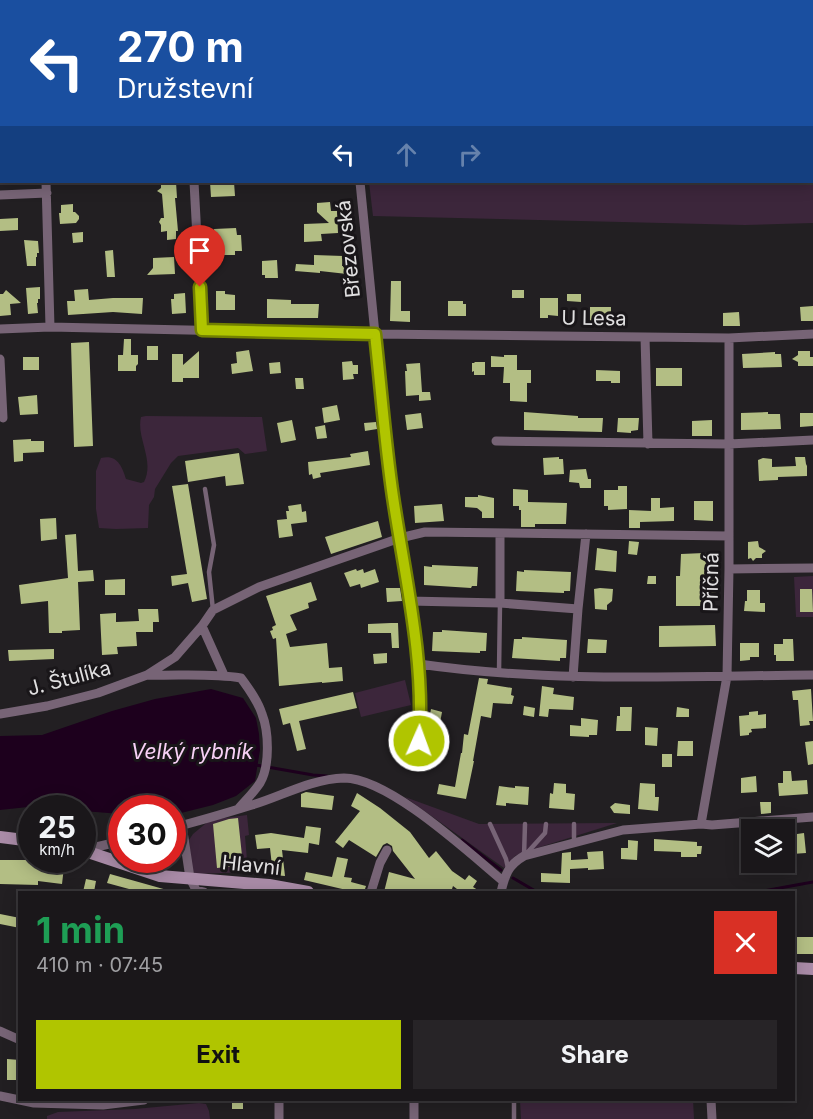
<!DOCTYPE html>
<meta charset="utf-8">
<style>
:root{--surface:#1a171a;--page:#272427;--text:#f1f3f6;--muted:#9f9fa2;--line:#383639;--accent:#b0c500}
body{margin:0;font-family:Inter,sans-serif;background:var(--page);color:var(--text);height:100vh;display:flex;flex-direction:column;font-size:22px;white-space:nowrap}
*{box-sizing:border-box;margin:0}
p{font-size:20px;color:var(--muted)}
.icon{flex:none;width:33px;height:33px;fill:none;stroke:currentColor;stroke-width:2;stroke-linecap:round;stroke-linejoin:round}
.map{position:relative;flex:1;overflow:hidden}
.panel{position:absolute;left:18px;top:891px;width:777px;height:210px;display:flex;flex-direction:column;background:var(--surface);border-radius:0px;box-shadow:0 3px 15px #0003,0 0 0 2px var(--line)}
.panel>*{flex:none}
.guide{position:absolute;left:0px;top:0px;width:813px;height:183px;box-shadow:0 3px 15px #0003,0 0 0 2px var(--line);background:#1a4fa0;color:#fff;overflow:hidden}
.tools{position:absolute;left:741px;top:819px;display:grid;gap:12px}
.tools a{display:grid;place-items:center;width:54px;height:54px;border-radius:0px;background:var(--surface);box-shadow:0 3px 15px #0003,0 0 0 2px var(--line);font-size:30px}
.speed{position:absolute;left:18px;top:795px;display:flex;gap:12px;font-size:30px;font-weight:700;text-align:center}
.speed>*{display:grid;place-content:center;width:78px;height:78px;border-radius:50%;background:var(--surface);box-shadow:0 3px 15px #0003,0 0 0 2px var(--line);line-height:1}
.speed small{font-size:15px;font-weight:400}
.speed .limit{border:9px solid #d22;background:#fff;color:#111}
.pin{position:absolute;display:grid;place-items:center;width:51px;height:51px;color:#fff;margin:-62px -26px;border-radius:50% 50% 50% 0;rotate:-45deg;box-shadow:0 0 6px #0007}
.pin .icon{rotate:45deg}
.me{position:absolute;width:66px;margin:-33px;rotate:2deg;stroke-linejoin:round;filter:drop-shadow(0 0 4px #0008)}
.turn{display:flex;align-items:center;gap:21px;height:126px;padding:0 18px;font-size:27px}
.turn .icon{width:78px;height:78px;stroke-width:2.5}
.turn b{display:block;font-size:42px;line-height:51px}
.lanes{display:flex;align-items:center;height:57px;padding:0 18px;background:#0003;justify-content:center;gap:30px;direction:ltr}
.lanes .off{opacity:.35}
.round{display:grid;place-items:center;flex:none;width:63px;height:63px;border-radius:0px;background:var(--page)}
.head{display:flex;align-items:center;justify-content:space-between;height:102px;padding:0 18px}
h1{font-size:36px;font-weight:700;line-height:45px;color:#1e9e55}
.button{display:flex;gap:12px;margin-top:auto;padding:12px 18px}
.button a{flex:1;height:69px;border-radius:0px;background:var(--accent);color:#111;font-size:24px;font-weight:700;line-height:69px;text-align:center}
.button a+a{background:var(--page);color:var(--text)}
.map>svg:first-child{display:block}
.green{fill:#3c263b}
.water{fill:#1d001d}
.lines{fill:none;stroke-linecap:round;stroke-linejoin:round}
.stream{stroke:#1d001d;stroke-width:3}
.building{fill:#b3be84}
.lane{stroke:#776476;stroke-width:4.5}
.street{stroke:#776476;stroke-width:9}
.secondary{stroke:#a98ba7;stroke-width:12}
.route-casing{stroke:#728000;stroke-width:15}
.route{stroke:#b0c500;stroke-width:10}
.labels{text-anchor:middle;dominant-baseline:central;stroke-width:6;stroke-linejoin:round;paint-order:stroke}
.street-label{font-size:20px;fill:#e0dfe0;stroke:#191619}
.water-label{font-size:21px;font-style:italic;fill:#f8d1f6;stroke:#191619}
</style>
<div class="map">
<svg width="813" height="1119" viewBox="0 0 813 1119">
<rect width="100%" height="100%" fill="#221f22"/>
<path class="green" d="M364 0H618L617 2 364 1Z
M812 172H813V223L745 225 373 216 369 182H812Z
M146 416 262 417 267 451 245 454 238 448 178 456 171 463 155 489 154 497 149 505 148 528 116 529 99 528 96 509V471L101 458C117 454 122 466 126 479L141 483 144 482C155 460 136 438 141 417Z
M813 576V617H796L794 577Z
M405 680 411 705 361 717 355 693Z
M405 797 479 824 617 823 521 853 515 856 504 868Z
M247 815 249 835 245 836 248 872 196 874 192 871 189 840 193 834 210 820Z
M520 1100H693L694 1119H521Z
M199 1103 206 1104 209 1111 210 1119H47V1116L58 1112 135 1109Z"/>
<path class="water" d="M211 689 243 698 256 718 259 734 260 750 255 781 236 796 213 805 173 815 172 808H122L121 814 83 811 82 808H57L37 806 0 810V736L42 735 112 711 155 699Z"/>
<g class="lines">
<path class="stream" d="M256 765 313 775 327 776
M462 840 501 870
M513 878 537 892
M758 892 813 882"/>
</g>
<path class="building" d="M176 182 177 198H175L178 231H176V239L167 240V231L161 232V225L159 222 161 218H164L162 194 157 191 161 188V183Z
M210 182H234L235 196 211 197Z
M330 202 331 211H337L338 233 321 234 322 241 304 242V224L329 223 317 212V203Z
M73 204V212H75L79 216V219L76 223 60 224 59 213H61V205Z
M18 218V230L0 231V219Z
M236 228 237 235H241L242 251H235V255H220L219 244H215L214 229Z
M83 232V242L73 243 72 233Z
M24 240 38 241 39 253H37V257H36V266H27Z
M113 250 115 277H107L105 251Z
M314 255 343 256 342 266H347V274L320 271V273L295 271 296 264 314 265Z
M174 257 175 274 147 275 153 268V258Z
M277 260 278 278H265V275H262V261Z
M391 281H401V311H410V322L390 321Z
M40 287V299H38V303H37L38 313 28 314 26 288Z
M88 289 89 300 113 298H143L142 314 113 312 68 315 67 301H75L74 290Z
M6 290 21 303 10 304 11 315 0 316V294H3Z
M512 290H524V298H512Z
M216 291H225V294L235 295V310H216Z
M185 293 186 313 172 314 171 299H174V294Z
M567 294H581V302L567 301Z
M540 298H558V316L548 315V318H540Z
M267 299 291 300V304H319L318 318H267Z
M448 301H463V304H466V316H448Z
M813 306V321H801L800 307Z
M590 307H611V325L590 324Z
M739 312 740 326H723V313Z
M124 339H131V355H138V364L136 366V371H118V355H123Z
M89 342 93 446 74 447 71 343Z
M147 346H158V360H147Z
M249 350 253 371 232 374 231 364 237 363 236 352Z
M199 351V378H183V382H172V354H183V365Z
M798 351H810V357H813V366H798V362L792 359 798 355Z
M775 352V354H781L782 367 743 368 742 354Z
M504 355H517V370H531V383H527V402L510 401V383H503L504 367H491V356L504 357Z
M23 357H39V370H23Z
M352 361 353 365H358V374H353L354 379 343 380 342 362Z
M280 362 281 373 270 374 269 363Z
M475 362H485V375H474V371L472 372V363H474Z
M420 363 422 392H430L431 400 419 401V395L406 396 405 371H407L406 364Z
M656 368H682V386H656Z
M596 370 620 371V383H611V381H596Z
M295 378H303L304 389H296Z
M37 395 38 414 20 415 18 397Z
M337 405 340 420 324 423 322 408Z
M524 412 578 416V418H603L602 432 524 430Z
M768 412V414H780L781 429 741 430V413Z
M421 413 423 428 407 430 405 415Z
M800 413H813V426L800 427Z
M618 418H639L638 430 631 431V433L617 432Z
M292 420 296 440 281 443 277 423Z
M712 420V436H692V421Z
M376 422 377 429 365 431 364 423Z
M325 425 327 438 317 439 315 427Z
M31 439V441H44V452L23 453V461L14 462 13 440Z
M368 451 370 465 320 473 321 477 313 479 312 474 309 475 308 462 351 457 350 454Z
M239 453 244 484 226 486 225 476 188 482 185 461Z
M559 457V459H563L564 474 544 475 543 458Z
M795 457H805L806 464 807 466V476L778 477V480L759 481 758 460 763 458 772 459V467L796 466Z
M586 469 588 479H591V488H580L579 483 569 482 570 470Z
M188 484 207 599 192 602 188 583 172 586 171 576 187 574 172 486Z
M618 486H627V509L608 510V506H604V490H618Z
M513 489 528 490V502L567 503 566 524H535V527H521V510H519V506H513Z
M478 495 494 498V518H482V512L477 508 465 507V497H478Z
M651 498H660V508L674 507V521L640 522V528H629V510L651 511Z
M694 501H713V521L694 520Z
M301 504 302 512 306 511 307 522 291 524 293 536 279 538 277 520 287 519 286 511H289L288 506Z
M442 504 444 521 415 523 414 506Z
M56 518 57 539 41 541 40 519Z
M378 521 382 537 331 554 325 537Z
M76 534 78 571 93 570 94 581 78 582 80 630 62 631V633H49L48 601 21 604 19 585 68 578 65 535Z
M629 541 639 542 637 555 628 554Z
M758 541 759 547 766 551 762 554V558H756L753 561 751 558 748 559V542Z
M597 548 617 551 616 572 595 570Z
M704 553 712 554 713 576H717L716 595H708L707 606H676V576H680L681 554Z
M432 565 478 567 477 586H472L471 588 424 585V566L432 567Z
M356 569 357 571 363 569 364 573 375 569 379 582 361 588 360 584 350 587 344 573Z
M524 570 571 572 570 591H564V593L516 591 517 571 524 572Z
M648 576H656V584H647Z
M125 579V595H105V580Z
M311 582 317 600 308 603 309 608 290 615 297 630 286 634 290 647 327 643 329 668 342 667 343 681 322 683V682L279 686 276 638 273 639 270 631 273 630 272 627 276 625 266 596Z
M386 588H400L402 601 387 602Z
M600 588 613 589 612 601 607 605V610L595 609 594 589Z
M800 589H812L813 612H800Z
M747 590H760V603H765V612L744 611 745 601H747Z
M138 609H158L159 622H153V632H136L137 646 117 647 118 654 102 655 100 614 116 613V622L139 621Z
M391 623H398L399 648H392L391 633H368V624Z
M715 625 716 646 659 647V626Z
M442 630 487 633 486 651H480V653L432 651 433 632H442Z
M522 637 567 640 566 658H560V661L512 658 514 639H522Z
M588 639 607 640 606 653H587Z
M783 639H793L794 661H776V655H774V644H783Z
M740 643H759V657H750V660L740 661Z
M54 649V659L9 661 8 650Z
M387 653V663L374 664 373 654Z
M479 678 488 679 487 684 512 688 511 695 514 696 512 704 493 703 491 718 481 716 473 761H474L466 799 437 794 439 784 455 787 461 753H462L464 734 468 735Z
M542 686 554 688 553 694 574 697 573 710 549 709 548 717 539 716Z
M811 689 813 721H809L810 725 800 726 798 700H793L792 691Z
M353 692 357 708 299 721 306 749 297 751 290 723 283 725 279 709Z
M524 706 535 708 534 717 523 715Z
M620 707H632L631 731H616L617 716H620Z
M677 707 689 709V717H676Z
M431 709 442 712 440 723 429 720Z
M758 711V715L766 714V728L751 729 752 732 749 733V735L740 736 739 716 749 715V712Z
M581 718 598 720 597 735H589V737L570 736V725L581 726Z
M645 727 658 728 657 746 645 745Z
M678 741H693V756H677Z
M813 741V764L808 765 805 742Z
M662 754H672V767H662Z
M783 771H791L792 781 807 780 808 794 779 796 778 783H783Z
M756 776 757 792 741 793V778Z
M554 783 566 784V793L575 794 574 810 549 808 550 793 553 794Z
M640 783 655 784V797H659L658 811 638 809Z
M499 786 515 788V786L529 787 528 805 506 803V806L496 805Z
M306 792 334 796 332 810 301 807V794Z
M357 793 380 808 410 832 429 858 436 851 452 871 465 880 469 875 477 881 473 887 481 892H461L453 886 451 892H431L418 890V892H384L389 872 415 879 393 851 392 846 387 843 383 845 376 857 349 840 343 848 335 842 360 811 351 806Z
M760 802H771V813L761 814Z
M615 803 630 805V814L614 813 610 807Z
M238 818 243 865 217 868 213 824 229 819Z
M306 826 321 828 319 845 309 843 308 853 282 850 285 876 273 875 270 848 257 849 255 835 271 833 304 838Z
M804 833 806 853 792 854V851L786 852 785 842 791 841 790 835Z
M654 839 697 842V846H702L701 854H697V857H681V852L654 851Z
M628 840 638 841 637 860 621 859V848H628Z
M603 851 604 869 588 870V868L570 869V883L541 882V873L561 874 562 853 571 852V860L588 859 587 852Z
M337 857 348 859 344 877 352 878 351 882 366 886 364 892H355L304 880 306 872 332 877Z
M0 860H30V863L64 867 62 884 38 881V885L0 884Z
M110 874 167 890V892H140L107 883Z
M86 879 96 881 94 892H83Z
M0 914 20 918V928L0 924Z
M794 937H813V954H794Z
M7 1059 20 1060V1080H7Z
M232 1100H243V1109H232Z"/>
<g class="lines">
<path class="lane" d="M205 489 214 545 209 572 213 610
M499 672 500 603
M490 824 506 859 508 868
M574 824V842
M526 854 545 833 546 824
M524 856 525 824
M514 1100V1119"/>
<path class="street" d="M34 0 35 2
M185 0V2
M358 2V0
M0 66H2
M46 182 50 327
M194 182 202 330
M360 182 375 334 393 496 419 664 421 715 419 741
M0 195 47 193
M0 329 50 327 375 334 645 337 729 338 813 334
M645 337 648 444
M0 359 3 418
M496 441 729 444 813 440
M500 533V603
M729 569 813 568
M409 601 500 603 578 609
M202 626 224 675
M419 664C549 683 682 676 813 675
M147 675C179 676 210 673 241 678 249 689 258 701 262 714 269 732 270 766 260 783 254 792 246 800 239 808
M573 677 578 609 586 534
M0 714 47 706 98 693 147 675 175 657 202 626 213 610 259 587 400 538 425 532 729 536
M701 824 727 676 729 569V338
M182 825 190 878 196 890 204 892
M172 828C199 821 226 813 252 805 282 796 311 779 344 778 389 778 468 852 503 881
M83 850 122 841
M371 892 380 863 387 850
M501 892C505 875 508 865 524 856L623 830 701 824 712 825 813 817
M0 1031 20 1040
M0 1096 34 1103 103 1105 144 1100
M711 1100 712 1119
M279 1119V1100
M414 1119V1100"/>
<path class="secondary" d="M0 837 32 841
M82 850 160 876 269 885 308 892
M794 968 813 969"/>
</g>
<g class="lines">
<g class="route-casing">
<path id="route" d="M200 287 202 330 375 334C381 388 385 443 393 497 405 578 425 659 419 741"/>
</g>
<use href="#route" class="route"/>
</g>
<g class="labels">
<g class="street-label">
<text transform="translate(348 249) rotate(-96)">Březovská</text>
<text transform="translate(594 318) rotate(1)">U Lesa</text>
<text transform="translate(711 582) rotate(-89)">Příčná</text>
<text transform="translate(69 678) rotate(-15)">J. Štulíka</text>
<text transform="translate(251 865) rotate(6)">Hlavní</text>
</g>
<g class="water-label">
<text x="192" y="751">Velký rybník</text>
</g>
</g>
</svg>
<div class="tools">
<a><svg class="icon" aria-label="layers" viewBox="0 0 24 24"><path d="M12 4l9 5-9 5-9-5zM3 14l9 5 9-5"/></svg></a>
</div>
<div class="speed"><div>25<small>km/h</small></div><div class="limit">30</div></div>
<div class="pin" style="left:200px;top:287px;background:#d93025"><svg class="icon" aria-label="arrive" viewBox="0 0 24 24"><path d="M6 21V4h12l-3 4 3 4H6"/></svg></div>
<svg class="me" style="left:419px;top:741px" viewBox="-20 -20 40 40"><circle r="17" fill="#b0c500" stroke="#fff" stroke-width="3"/><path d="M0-11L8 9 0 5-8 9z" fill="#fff"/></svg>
<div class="guide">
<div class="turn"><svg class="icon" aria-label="left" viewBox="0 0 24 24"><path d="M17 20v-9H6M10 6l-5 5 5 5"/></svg><div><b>270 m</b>Družstevní</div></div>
<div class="lanes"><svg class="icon" aria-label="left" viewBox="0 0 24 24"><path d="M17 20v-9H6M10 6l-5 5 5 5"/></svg><svg class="icon off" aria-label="ahead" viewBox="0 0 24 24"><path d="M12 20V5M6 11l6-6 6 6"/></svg><svg class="icon off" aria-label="right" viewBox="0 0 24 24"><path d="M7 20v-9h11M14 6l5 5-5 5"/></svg></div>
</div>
<section class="panel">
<div class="head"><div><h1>1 min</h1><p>410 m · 07:45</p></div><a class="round" style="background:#d93025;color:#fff"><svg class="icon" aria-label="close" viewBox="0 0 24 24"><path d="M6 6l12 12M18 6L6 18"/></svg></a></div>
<div class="button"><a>Exit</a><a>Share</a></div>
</section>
</div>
